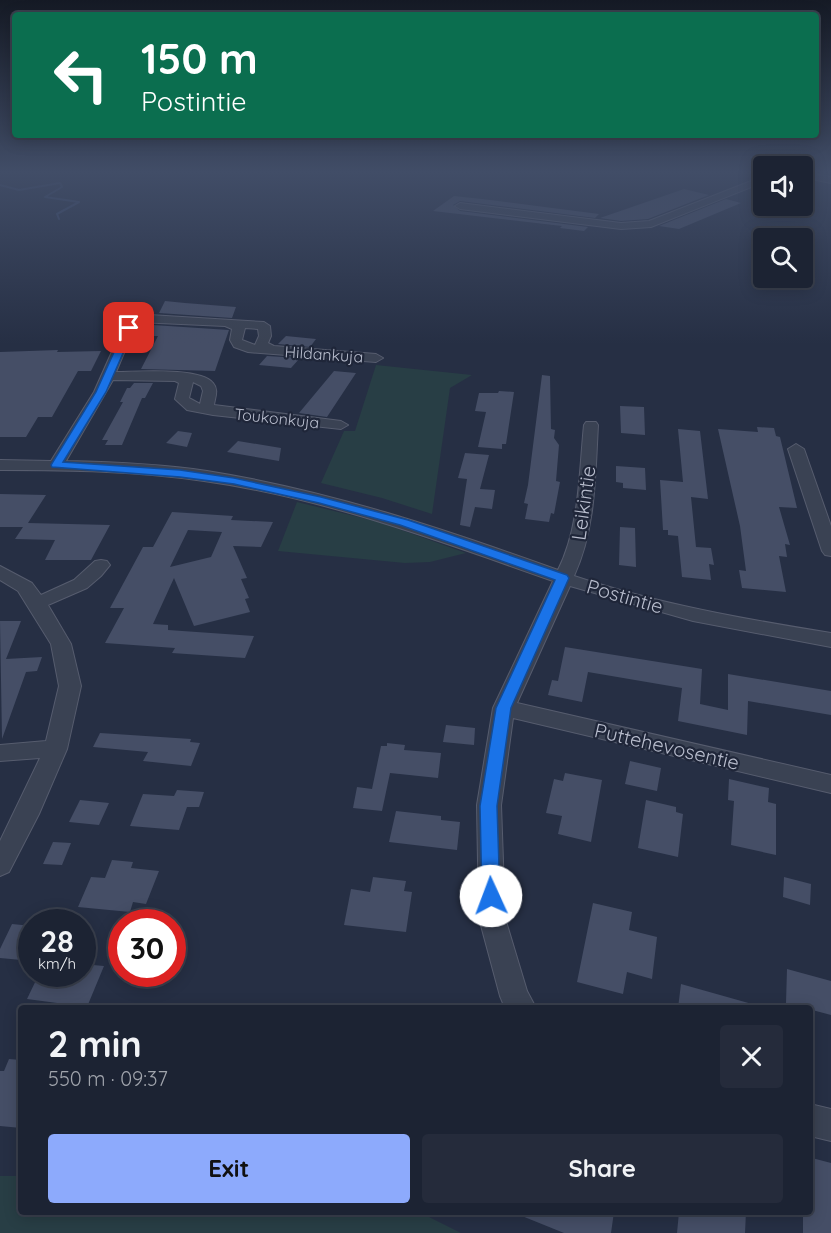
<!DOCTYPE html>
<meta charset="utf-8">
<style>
:root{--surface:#1c2333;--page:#252b3b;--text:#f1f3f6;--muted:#a0a4ac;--line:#3a404e;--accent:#8daafc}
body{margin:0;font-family:Quicksand,sans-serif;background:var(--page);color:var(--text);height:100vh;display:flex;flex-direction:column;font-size:22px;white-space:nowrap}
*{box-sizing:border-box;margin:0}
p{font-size:20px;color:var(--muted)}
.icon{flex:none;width:33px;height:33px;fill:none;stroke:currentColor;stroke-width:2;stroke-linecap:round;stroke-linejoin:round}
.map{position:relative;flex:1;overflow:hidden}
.details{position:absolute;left:18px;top:1005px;width:795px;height:210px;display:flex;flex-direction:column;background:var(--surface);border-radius:6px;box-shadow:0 3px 15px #0003,0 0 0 2px var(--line)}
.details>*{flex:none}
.hud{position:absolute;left:12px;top:12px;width:807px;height:126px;border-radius:6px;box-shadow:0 3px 15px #0003,0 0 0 2px var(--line);background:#0b6e4f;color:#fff;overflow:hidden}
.buttons{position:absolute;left:753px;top:156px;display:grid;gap:12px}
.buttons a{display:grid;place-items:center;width:60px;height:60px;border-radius:6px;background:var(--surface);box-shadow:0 3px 15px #0003,0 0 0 2px var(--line);font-size:30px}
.speed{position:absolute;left:18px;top:909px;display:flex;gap:12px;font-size:30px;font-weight:700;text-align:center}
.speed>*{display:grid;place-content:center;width:78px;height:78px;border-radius:50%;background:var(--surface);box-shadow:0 3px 15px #0003,0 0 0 2px var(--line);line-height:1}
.speed small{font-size:15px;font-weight:400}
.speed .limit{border:9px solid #d22;background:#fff;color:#111}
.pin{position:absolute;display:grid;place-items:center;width:51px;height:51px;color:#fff;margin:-26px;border-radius:12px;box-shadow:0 3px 9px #0006}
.me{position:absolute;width:66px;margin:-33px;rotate:358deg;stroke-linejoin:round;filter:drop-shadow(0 0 4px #0008)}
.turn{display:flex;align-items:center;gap:21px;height:126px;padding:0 30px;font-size:27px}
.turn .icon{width:78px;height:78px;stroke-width:2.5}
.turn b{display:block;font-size:42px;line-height:51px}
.round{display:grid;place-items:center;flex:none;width:63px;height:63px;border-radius:6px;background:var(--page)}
.summary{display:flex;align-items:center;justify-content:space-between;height:102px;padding:0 30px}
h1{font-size:36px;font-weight:700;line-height:45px}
.button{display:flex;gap:12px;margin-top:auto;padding:12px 30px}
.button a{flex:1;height:69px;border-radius:6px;background:var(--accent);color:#111;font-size:24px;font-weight:700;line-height:69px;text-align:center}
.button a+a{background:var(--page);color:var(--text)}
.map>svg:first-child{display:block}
.green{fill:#283e45}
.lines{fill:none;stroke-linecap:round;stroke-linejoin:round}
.stream{stroke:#3b4a6d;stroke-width:2}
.building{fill:#454e66;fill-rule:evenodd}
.minor-casing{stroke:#565c6e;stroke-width:2}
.minor{fill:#3a4253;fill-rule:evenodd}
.route{fill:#1a73e8;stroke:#114b97;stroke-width:1.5}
.labels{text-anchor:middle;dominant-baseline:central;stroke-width:4.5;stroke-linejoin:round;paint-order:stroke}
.far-street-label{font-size:16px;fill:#b8bdcd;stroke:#1f2639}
.street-label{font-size:20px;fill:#b8bdcd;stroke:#1f2639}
</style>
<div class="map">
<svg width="831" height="1233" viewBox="0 0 831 1233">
<rect width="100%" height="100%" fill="#262f44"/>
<path class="green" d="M376 365 472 375 450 388 432 514 382 498 321 483 344 431H355Z
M297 502 379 522 466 553 430 562 405 563 278 551Z
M0 1176H21V1212H419L461 1233H0Z"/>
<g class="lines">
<path class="stream" d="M0 185 19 190 60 183 62 187 45 197 79 202 57 214 59 219"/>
</g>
<path class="building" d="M684 189 709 195 648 219 621 221 600 218Z
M454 196 482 199 599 214 595 218 460 201 453 205 460 211 588 227 584 231 560 228 562 226 433 211Z
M726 199 741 203 679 229 659 226Z
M165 301 185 303 236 307 232 318 159 313Z
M153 325 229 330 215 371 141 369 158 336H147Z
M286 336 316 339 310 347 278 344Z
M58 350 57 352 101 351 91 371H78L52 417H38L26 437H0V352Z
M267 356 300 358 291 368 259 365Z
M334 371 356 373 327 417 299 413Z
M542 375 550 376 551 429 555 430 554 438 559 445 556 481 560 482 554 514 551 513 549 522 525 519 528 504 524 503 528 485Z
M134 383H153L145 398H142L122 445H105L108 440H102L123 402H120L127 388H130Z
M499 391 514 392 506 444H502V449L478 447 486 412 475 411 479 393H498Z
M620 406 644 407 645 435 621 433Z
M757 427 774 428 776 436 780 437 797 508 779 507 790 545 785 544 787 557 779 556 786 592 742 588 739 570 746 571 740 526 718 429 758 432Z
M678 429 700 431 708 499 691 497 696 547 711 548 714 565 709 564 711 580 682 577 678 536 668 535V530H663L660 480 683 482Z
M178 431 192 433 187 447 166 443Z
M238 441 281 448 279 461 227 452Z
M465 453 489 455 480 489 495 490 492 509 475 507 470 527 460 525 467 479 458 478Z
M616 466 645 468 646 490 623 488V483L616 482Z
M0 494 46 495 28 523 110 525 91 560H45L55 540 15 539 23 527H0Z
M172 512 233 516 231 520 273 522 261 547 233 546 247 578 241 579 249 598 245 599 250 612 194 626 174 578 153 624 168 625V630L254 636 245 658 172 653 175 648 105 643 124 608H110L143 547H153ZM188 530 222 532 211 557 170 567Z
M620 527 635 528 636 567 619 565Z
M0 621H21L6 659 42 657 37 671 26 672 2 739Z
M565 647 702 669 700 704 728 710V674L831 691V715L748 701 747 735 678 721 682 688 588 672 582 702 548 695 552 680 558 681Z
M446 725 475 728 474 745 443 742Z
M100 733 191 739 190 742 200 743 191 766 143 761 148 752 93 747Z
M387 743 405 745 404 750 441 753 438 778 390 773 382 811 353 808 357 787 372 789 381 746H387Z
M630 761 661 768 657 791 625 784Z
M565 773 602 780 591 842 558 834 562 816 546 813 554 779 563 781Z
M729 779 769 788 768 802 776 804V855L731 845 734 801 728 800Z
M177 790 204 792 199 807H187L179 830 130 826 143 794 174 796Z
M80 800 109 803 99 825 69 822Z
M646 800 676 807V812L683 814 678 857 638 848Z
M396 811 441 816V820L460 822 457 850 389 842Z
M53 842 71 843 62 865 43 864Z
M112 860 133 862 131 868 159 871 146 904 133 902 130 912 78 907 91 877 105 878Z
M373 877 406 881 404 891 412 892 406 932 344 925 351 889 370 892Z
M784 877 811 884 810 905 783 897Z
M593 903 632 912 629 930 657 937 652 979 627 972 623 994 577 982Z
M12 924 32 926V961L0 958V949Z
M82 964 104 966 87 1007 27 999 39 974H82Z
M787 969 831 981V1015L786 1003Z
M681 984 752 1004 751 1008H678Z
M9 1059 21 1060V1128L0 1126V1071H4Z
M812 1158 831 1163V1233H803V1212L813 1210Z
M512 1212H614L611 1233H564Z
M679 1212H746L745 1233H677Z"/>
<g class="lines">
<g class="minor-casing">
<path id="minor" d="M802 172 831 177V183L802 177Z
M764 176V182L651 227 621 229 460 209 455 206 460 203 621 223 649 221Z
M133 314 264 322 270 326 271 336 268 343 274 346 376 354 383 358 376 362 248 352 234 347 230 340 232 329 225 326 137 322 116 372C137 372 201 367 213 383 219 390 215 397 214 405L341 421 348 425 341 429 213 415 187 410 175 399 179 383 175 381 113 380 66 461C114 462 161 464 207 471 328 490 444 529 558 570 580 526 579 473 584 425L586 422H596L598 425C595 476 596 528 574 576 658 604 744 619 831 633V647L693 621 570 586 517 703 831 775V793L513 718 501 805 505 918 527 991 536 1008H505L500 996 479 918 477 805 493 708 553 581C439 541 325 498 204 481 137 471 68 470 0 470V460L51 461 94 392 127 318ZM245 328 258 329 259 336 255 345 242 340ZM193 382 201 386 203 391 200 404 189 398Z
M796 444 804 449 831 526V556L825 555 822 551 788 449Z
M101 560 107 561 110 565 101 576 87 588 48 605 71 644 81 686 67 749 39 814 9 872 0 876V841L40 758 0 761V745L46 741 59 686 51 644 18 591 0 580V566L32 583 41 595 74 580 95 561Z
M810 1104 831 1109V1141L810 1136Z"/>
</g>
<use href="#minor" class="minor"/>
</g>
<linearGradient id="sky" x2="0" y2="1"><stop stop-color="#151a25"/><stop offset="0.5" stop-color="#414d67"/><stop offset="1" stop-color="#414d67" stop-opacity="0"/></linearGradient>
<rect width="831" height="344" fill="url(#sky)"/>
<path class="route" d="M129 325 134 328 106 392 63 462 180 470 234 478 321 497 408 520 567 575 569 578 511 708 497 806 500 896 498 901 491 904 485 901 482 896 480 806 496 708 555 580 400 525 319 503 234 484 180 477 52 467 51 465 96 392 125 328Z"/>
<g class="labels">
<g class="far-street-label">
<text transform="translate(324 354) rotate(4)">Hildankuja</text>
<text transform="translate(277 418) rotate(6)">Toukonkuja</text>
</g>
<g class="street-label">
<text transform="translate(583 503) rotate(-82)">Leikintie</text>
<text transform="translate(625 596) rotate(16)">Postintie</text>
<text transform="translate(667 746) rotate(13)">Puttehevosentie</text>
</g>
</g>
</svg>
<div class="buttons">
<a><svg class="icon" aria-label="sound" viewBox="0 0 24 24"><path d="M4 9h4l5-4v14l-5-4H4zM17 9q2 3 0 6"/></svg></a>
<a><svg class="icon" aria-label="search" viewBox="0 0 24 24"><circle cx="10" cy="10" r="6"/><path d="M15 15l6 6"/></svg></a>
</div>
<div class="speed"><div>28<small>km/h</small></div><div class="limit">30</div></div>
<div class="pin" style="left:129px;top:328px;background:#d93025"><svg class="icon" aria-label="arrive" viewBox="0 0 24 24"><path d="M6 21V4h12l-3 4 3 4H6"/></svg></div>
<svg class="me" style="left:491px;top:896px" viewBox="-20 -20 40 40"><circle r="19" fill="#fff"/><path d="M0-13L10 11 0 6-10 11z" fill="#1a73e8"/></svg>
<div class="hud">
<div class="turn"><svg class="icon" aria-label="left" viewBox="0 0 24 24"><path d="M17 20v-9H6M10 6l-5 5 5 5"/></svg><div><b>150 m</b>Postintie</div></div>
</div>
<section class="details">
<div class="summary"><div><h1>2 min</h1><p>550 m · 09:37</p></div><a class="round"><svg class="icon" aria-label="close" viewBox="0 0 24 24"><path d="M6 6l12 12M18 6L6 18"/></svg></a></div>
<div class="button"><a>Exit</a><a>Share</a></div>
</section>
</div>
